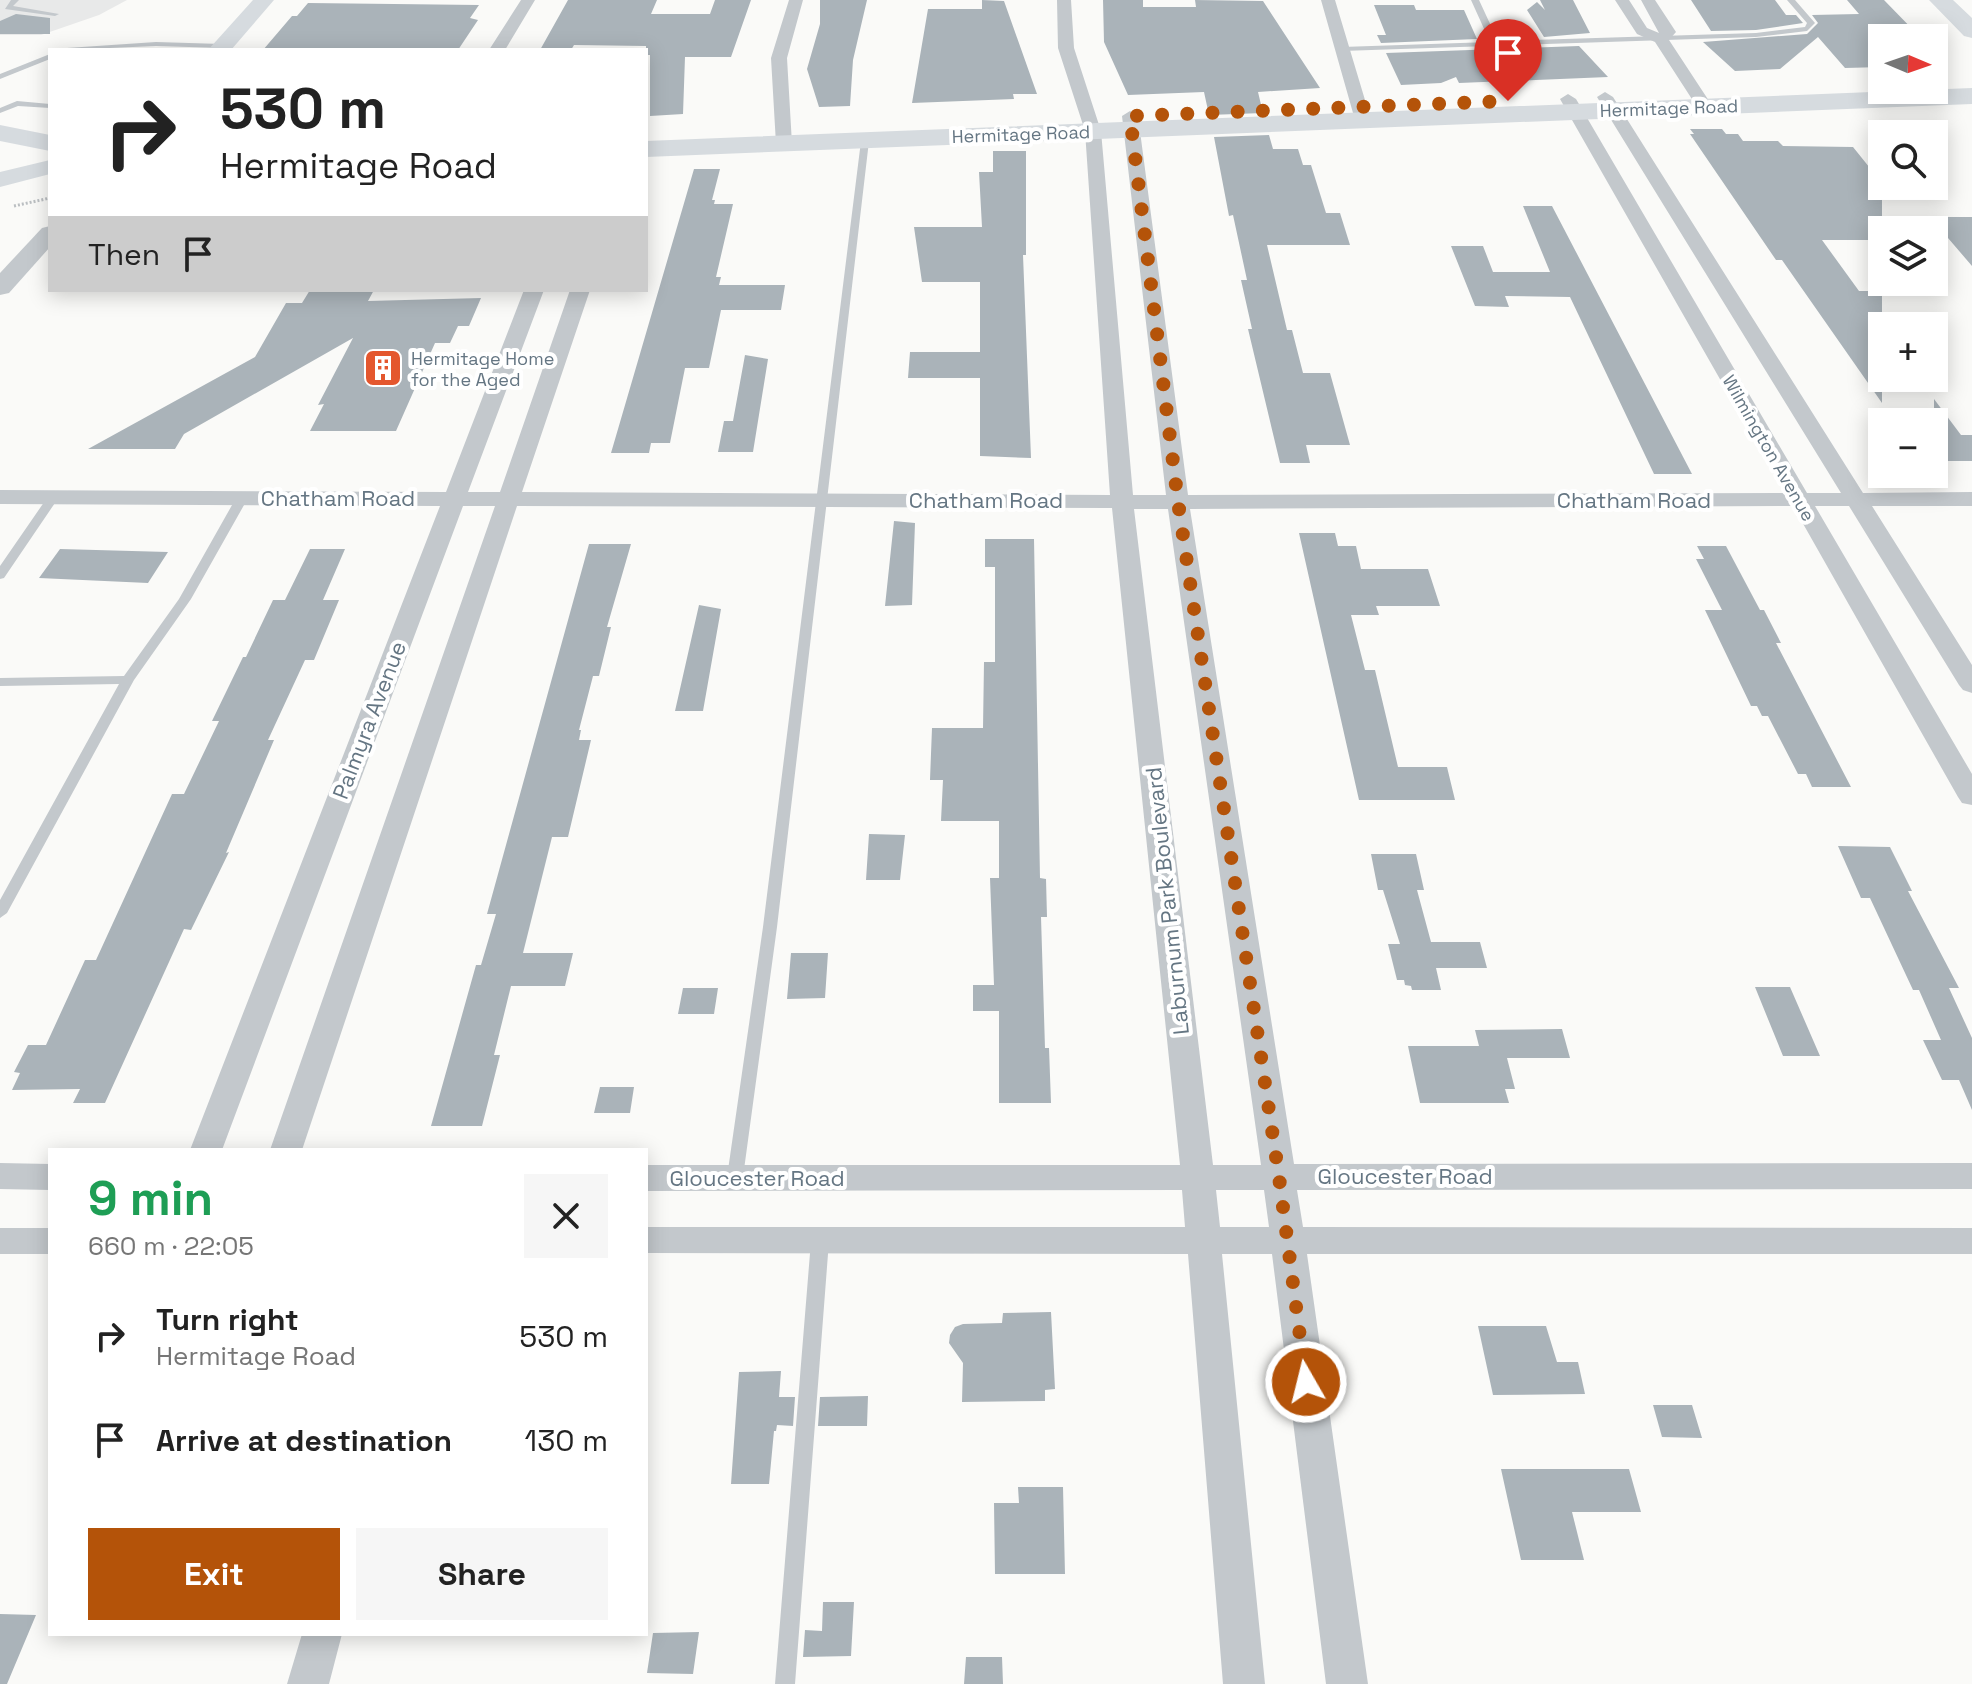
<!DOCTYPE html>
<meta charset="utf-8">
<style>
:root{--surface:#fff;--page:#f6f6f6;--text:#222;--muted:#767676;--accent:#b45309}
body{margin:0;font-family:"Space Grotesk",sans-serif;background:var(--page);color:var(--text);height:100vh;display:flex;flex-direction:column;font-size:30px;white-space:nowrap}
*{box-sizing:border-box;margin:0}
p{font-size:26px;color:var(--muted)}
.icon{flex:none;width:44px;height:44px;fill:none;stroke:currentColor;stroke-width:2;stroke-linecap:round;stroke-linejoin:round}
.map{position:relative;flex:1;overflow:hidden}
.details{position:absolute;left:48px;top:1148px;width:600px;height:488px;display:flex;flex-direction:column;background:var(--surface);border-radius:0px;box-shadow:0 4px 20px #0003}
.details>*{flex:none}
.hud{position:absolute;left:48px;top:48px;width:600px;height:244px;border-radius:0px;box-shadow:0 4px 20px #0003;background:#fff;color:var(--text);overflow:hidden}
.needle{width:52px;rotate:92deg}
.buttons{position:absolute;left:1868px;top:24px;display:grid;gap:16px}
.buttons a{display:grid;place-items:center;width:80px;height:80px;border-radius:0px;background:var(--surface);box-shadow:0 4px 20px #0003;font-size:40px}
.pin{position:absolute;display:grid;place-items:center;width:68px;height:68px;color:#fff;margin:-82px -34px;border-radius:50% 50% 50% 0;rotate:-45deg;box-shadow:0 0 8px #0007}
.pin .icon{rotate:45deg}
.me{position:absolute;width:88px;margin:-44px;rotate:352deg;stroke-linejoin:round;filter:drop-shadow(0 0 6px #0008)}
.turn{display:flex;align-items:center;gap:28px;height:168px;padding:0 40px;font-size:36px}
.turn .icon{width:104px;height:104px;stroke-width:2.5}
.turn b{display:block;font-size:56px;line-height:68px}
.then{display:flex;align-items:center;height:76px;padding:0 40px;background:#0003;gap:16px;font-size:30px}
.round{display:grid;place-items:center;flex:none;width:84px;height:84px;border-radius:0px;background:var(--page)}
.headline{display:flex;align-items:center;justify-content:space-between;height:136px;padding:0 40px}
h1{font-size:48px;font-weight:800;line-height:60px;color:#1e9e55}
.action{display:flex;gap:16px;margin-top:auto;padding:16px 40px}
.action a{flex:1;height:92px;border-radius:0px;background:var(--accent);color:#fff;font-size:32px;font-weight:800;line-height:92px;text-align:center}
.action a+a{background:var(--page);color:var(--text)}
ul{padding:0;list-style:none}
li{display:flex;align-items:center;gap:24px;height:104px;padding:0 40px}
li div{flex:1}
li b{display:block;font-size:30px}
li em{font-style:normal}
.map>svg:first-child{display:block}
.built{fill:#e8e9e9}
.building{fill:#aab3b9}
.lines{fill:none;stroke-linecap:round;stroke-linejoin:round}
.path{stroke:#bbbfc2;stroke-width:3;stroke-dasharray:2 2;stroke-linecap:butt}
.service{fill:#c3c8cc;fill-rule:evenodd}
.minor{fill:#c3c8cc;fill-rule:evenodd}
.tertiary{fill:#c3c8cc;fill-rule:evenodd}
.secondary{fill:#d6dbdf;fill-rule:evenodd}
.primary{fill:#d6dbdf;fill-rule:evenodd}
.route{stroke:#b45309;stroke-width:14;stroke-dasharray:0 25.2}
.labels{text-anchor:middle;dominant-baseline:central;stroke-width:8;stroke-linejoin:round;paint-order:stroke}
.far-street-label{font-size:18px;fill:#657683;stroke:#fff}
.far-poi-label{font-size:18px;fill:#657683;stroke:#fff;text-anchor:start}
.street-label{font-size:22px;fill:#657683;stroke:#fff}
</style>
<div class="map">
<svg width="1972" height="1684" viewBox="0 0 1972 1684">
<rect width="100%" height="100%" fill="#fafaf8"/>
<path class="built" d="M0 0H127L99 15 41 35H0Z"/>
<path class="building" d="M568 0H657L651 14H710L715 0H751L731 57H685L683 114 650 116V55H646V46L574 45 571 50H540Z
M820 0H867L853 60 850 106 819 107 807 69 820 24Z
M982 0 1004 1 1037 94H1013L1014 99 912 103 928 9H982Z
M1103 0H1143V7H1196L1195 0 1263 1 1320 88 1258 92 1263 113 1209 115 1204 92 1128 95 1104 42Z
M1540 0H1573L1590 33 1544 37 1527 10 1537 2 1545 10Z
M1691 0H1775L1786 15H1796L1803 23 1756 30 1711 31Z
M1847 0H1884L1921 38H1882V67L1845 68 1818 37 1780 69 1735 71 1703 42 1807 34 1818 23 1812 15 1859 14Z
M308 3 479 5 470 18 478 20 458 50H263L292 16H297Z
M1374 5H1414L1416 10H1464L1477 39 1381 43 1377 35H1386Z
M16 14 50 18V34H0V21Z
M1579 46 1608 77 1459 83 1456 77 1441 83 1401 85 1386 53Z
M1690 129H1722L1726 134H1738L1743 141H1778L1783 146 1853 147 1882 183V240H1822L1859 291H1882V403L1782 260H1776L1690 134H1694Z
M1269 135 1273 149H1298L1303 165H1311L1326 213H1340L1350 245H1267L1287 330H1292L1303 373H1330L1350 445H1306L1310 463H1280L1248 329H1252L1241 280H1247L1233 215 1229 216 1214 137Z
M993 151H1026V255H1023L1031 458 980 456V378H908L910 352H980V282H922L914 227H982L979 172H993Z
M694 169H720L712 200H715L714 204H733L716 277H721L719 285H785L781 310H721L709 368H685L670 443H651L649 453H611Z
M1523 206H1552L1692 474H1654L1570 297 1505 296 1509 307 1475 306 1451 246H1483L1493 272H1550Z
M1930 217H1972V266Z
M310 290H374L368 301 481 298 469 326H458L450 343H435L396 431H310L324 404 318 405 353 338 184 434 175 449H88L255 357 286 303H302Z
M745 355 768 359 753 452H718L724 421H733Z
M1934 399 1961 435H1972V461H1934Z
M894 521 915 523 912 605 885 606Z
M1299 533H1335L1338 546H1356L1361 569H1428L1440 606H1376L1379 615H1351L1365 670H1375L1398 767H1447L1455 800H1359Z
M985 539H1034L1040 878 1046 879 1047 917H1041L1045 1048H1049L1051 1103H999V1011H973V985H994L990 878H999V821H941L943 780H930L932 728H983L984 662H995V567H985Z
M589 544H631L607 627H611L599 676H593L579 730H581L579 740H591L568 837H552L523 953H573L565 986H511L494 1055H500L482 1126H431L476 965H481L496 914H487Z
M1697 546H1726L1760 610H1764L1781 643H1776L1851 787H1812L1806 774H1798L1768 716H1762L1757 706H1751L1705 610H1722L1696 559H1704Z
M60 549 168 552 148 583 39 578Z
M310 549H345L323 600H339L314 660H305L268 740H274L226 853 229 852 191 930 184 929 105 1103H73L80 1089 12 1090 20 1073 14 1072 28 1045H46L85 960H96L172 794H184L219 721H212L243 657H246L273 600H285Z
M699 605 721 609 703 711H675Z
M869 834 905 835 900 880H866Z
M1838 846 1890 847 1912 891H1908L1959 988H1949L1972 1038V1110L1959 1080H1942L1923 1040H1941L1919 990H1913L1870 898H1861Z
M1371 854H1416L1424 890H1417L1431 942H1480L1487 968H1436L1441 990H1412L1411 986 1405 985 1404 980H1397L1388 944H1400L1383 890H1378Z
M791 953H828L825 998 787 999Z
M1755 987H1790L1820 1056H1783Z
M683 988H718L714 1014H678Z
M1562 1029 1570 1058H1507L1515 1089H1505L1509 1103H1420L1408 1046H1479L1475 1030Z
M600 1087H634L630 1113H594Z
M1051 1312 1055 1389 1045 1390V1401L962 1402 963 1363 949 1343 950 1335 955 1327 963 1324 1002 1323 1003 1313Z
M1478 1326H1546L1557 1362H1578L1585 1394 1493 1395Z
M781 1371 779 1397H795L793 1426 777 1425 776 1431H774L769 1484H731L739 1372Z
M868 1396 867 1426H818L820 1397Z
M1653 1405H1692L1702 1438 1662 1437Z
M1501 1469H1629L1641 1512H1572L1584 1560H1521Z
M1018 1487H1063L1065 1574H995L994 1503H1019Z
M823 1602H854L851 1656 803 1657 805 1630 822 1631Z
M0 1614 36 1615 7 1684H0Z
M699 1632 693 1674 647 1673 653 1633Z
M966 1657H1002L1003 1684H964Z"/>
<g class="lines">
<path class="path" d="M1919 33 1938 34
M14 206 50 198"/>
<path class="service" d="M11 0H19L13 6 59 14 55 16 5 9Z
M1471 0H1479L1498 41 1756 33 1805 27 1807 23 1787 0H1795L1815 23 1807 31 1756 37 1342 51 1338 49 1342 47 1490 42Z
M156 42 222 44 226 46 222 48 156 46 63 50 67 48Z
M50 54V59L0 79V74Z
M17 101 50 104V108L18 106 0 113V108Z
M865 138 869 141 777 927 743 1177 741 1181 735 1183 729 1181 727 1177 763 927 861 141Z
M53 494 59 497 4 578 0 579V566L49 495Z
M242 495 248 498 191 599 134 680 7 913 0 918V900L119 684 0 686V678L124 676 179 599 236 498Z
M820 1234 826 1236 829 1241 795 1684H775L811 1241 814 1236Z"/>
<path class="minor" d="M521 0H535L505 50H489Z
M789 0H803L787 58 792 144 784 149 776 144 771 58Z
M1057 0H1071L1074 48 1101 131 1133 495H1166L1122 116 1130 111 1138 116 1188 495 1785 493 1560 99 1568 94 1576 99 1807 493H1841L1597 97 1605 92 1613 97 1863 493 1972 492V506H1872L1972 665V693L1963 690 1959 685 1849 506H1815L1972 774V805L1962 803 1958 797 1793 506 1190 509 1294 1164 1972 1163V1189L1297 1190 1303 1227 1972 1228V1254H1307L1368 1684H1326L1272 1254H1222L1265 1684H1223L1188 1254 646 1253V1227H1185L1182 1190 646 1191V1165H1180L1112 508 517 506 302 1150H270L495 506H463L222 1150H190L440 506 0 504V490L446 492 524 290H544L468 492H500L570 290H590L522 492 1110 495 1085 131 1058 48ZM1134 509H1168L1261 1165H1213ZM1216 1190H1264L1269 1227H1220Z
M1321 0H1335L1371 120 1369 123H1357L1355 120Z
M1615 0H1629L1647 28 1659 33 1641 0H1655L1676 32 1669 40 1713 107 1711 110H1699L1655 42 1637 34Z
M0 1163 50 1164V1190L0 1189Z
M0 1228H50V1254H0Z
M302 1634H342L329 1684H287Z"/>
<path class="tertiary" d="M50 226V247L9 293 0 295V273L42 228Z"/>
<path class="secondary" d="M253 0H274L231 50H208Z
M50 160V174L0 187V172Z"/>
<path class="primary" d="M1929 0H1953L1972 18V38L1964 36Z
M1972 88V104L646 157V141Z
M0 125 50 135V151L0 141Z"/>
</g>
<g class="lines">
<path class="route" d="M1306 1382 1279 1177 1178 502 1130 116 1508 101"/>
</g>
<defs>
<g id="building-square" transform="scale(2)"><rect x="-9" y="-9" width="18" height="18" rx="4" fill="#e4572e" stroke="#fff"/><path d="M-4-6H4V6H1V3H-1V6H-4ZM-2.5-4.3h1.7v1.8h-1.7ZM.8-4.3h1.7v1.8H.8ZM-2.5-1h1.7V.8h-1.7ZM.8-1h1.7V.8H.8Z" fill="#fff"/></g>
</defs>
<g fill-rule="evenodd">
<use href="#building-square" x="383" y="368"/>
</g>
<g class="labels">
<g class="far-street-label">
<text transform="translate(1669 108) rotate(-2)">Hermitage Road</text>
<text transform="translate(1021 134) rotate(-2)">Hermitage Road</text>
<text transform="translate(1769 448) rotate(60)">Wilmington Avenue</text>
</g>
<g class="far-poi-label">
<text x="411" y="358">Hermitage Home<tspan x="411" dy="21">for the Aged</tspan></text>
</g>
<g class="street-label">
<text x="338" y="498">Chatham Road</text>
<text x="986" y="500">Chatham Road</text>
<text x="1634" y="500">Chatham Road</text>
<text transform="translate(369 720) rotate(-69)">Palmyra Avenue</text>
<text transform="translate(1167 901) rotate(-96)">Laburnum Park Boulevard</text>
<text x="1405" y="1176">Gloucester Road</text>
<text x="757" y="1178">Gloucester Road</text>
</g>
</g>
</svg>
<div class="buttons">
<a><svg class="needle" viewBox="-14 -14 28 28"><path d="M0-13l5 13h-10z" fill="#e53935"/><path d="M0 13l5-13h-10z" fill="#767676"/></svg></a>
<a><svg class="icon" aria-label="search" viewBox="0 0 24 24"><circle cx="10" cy="10" r="6"/><path d="M15 15l6 6"/></svg></a>
<a><svg class="icon" aria-label="layers" viewBox="0 0 24 24"><path d="M12 4l9 5-9 5-9-5zM3 14l9 5 9-5"/></svg></a>
<a>+</a>
<a>−</a>
</div>
<div class="pin" style="left:1508px;top:101px;background:#d93025"><svg class="icon" aria-label="arrive" viewBox="0 0 24 24"><path d="M6 21V4h12l-3 4 3 4H6"/></svg></div>
<svg class="me" style="left:1306px;top:1382px" viewBox="-20 -20 40 40"><circle r="17" fill="#b45309" stroke="#fff" stroke-width="3"/><path d="M0-11L8 9 0 5-8 9z" fill="#fff"/></svg>
<div class="hud">
<div class="turn"><svg class="icon" aria-label="right" viewBox="0 0 24 24"><path d="M7 20v-9h11M14 6l5 5-5 5"/></svg><div><b>530 m</b>Hermitage Road</div></div>
<div class="then">Then<svg class="icon" aria-label="arrive" viewBox="0 0 24 24"><path d="M6 21V4h12l-3 4 3 4H6"/></svg></div>
</div>
<section class="details">
<div class="headline"><div><h1>9 min</h1><p>660 m · 22:05</p></div><a class="round"><svg class="icon" aria-label="close" viewBox="0 0 24 24"><path d="M6 6l12 12M18 6L6 18"/></svg></a></div>
<ul>
<li><svg class="icon" aria-label="right" viewBox="0 0 24 24"><path d="M7 20v-9h11M14 6l5 5-5 5"/></svg><div><b>Turn right</b><p>Hermitage Road</p></div><em>530 m</em></li>
<li><svg class="icon" aria-label="arrive" viewBox="0 0 24 24"><path d="M6 21V4h12l-3 4 3 4H6"/></svg><div><b>Arrive at destination</b></div><em>130 m</em></li>
</ul>
<div class="action"><a>Exit</a><a>Share</a></div>
</section>
</div>
